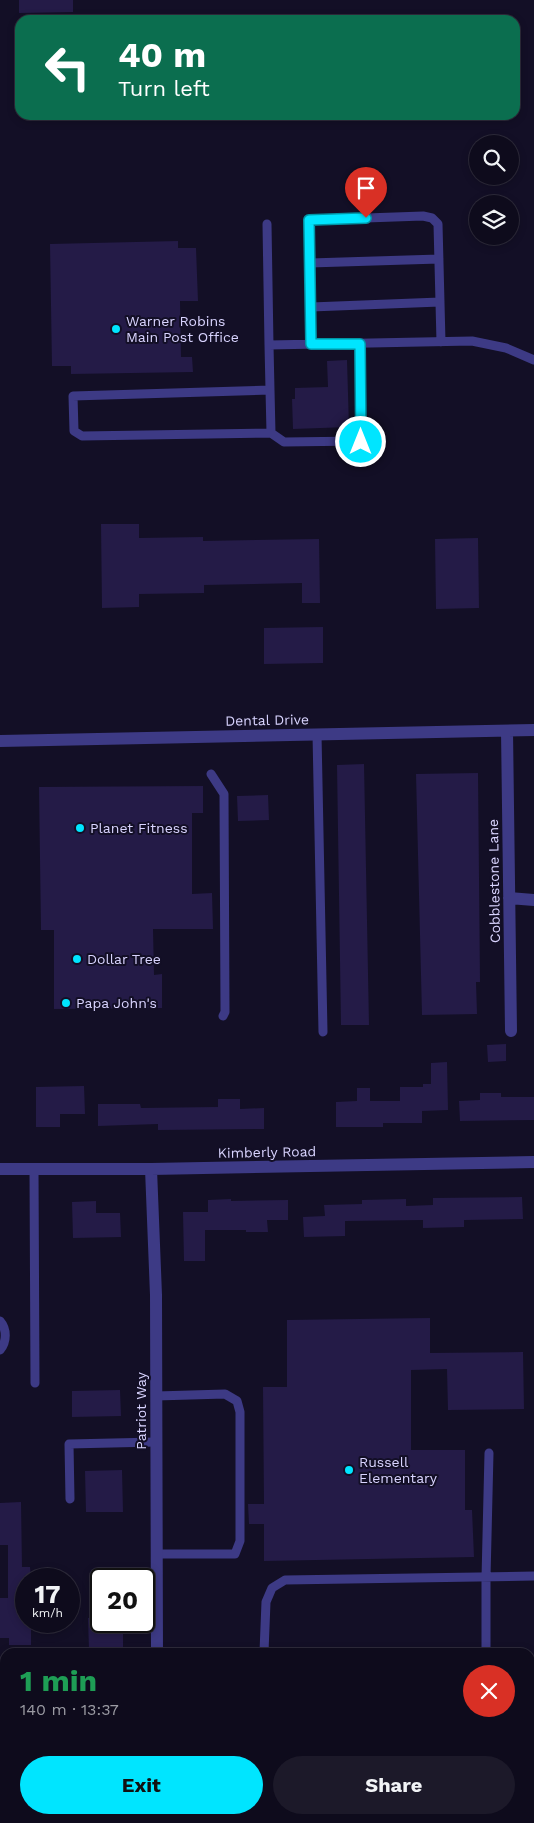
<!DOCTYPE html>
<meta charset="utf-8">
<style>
:root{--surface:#0e0b1c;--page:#1c1929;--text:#f1f3f6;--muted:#9b9ba3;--line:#2e2b3b;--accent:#00e5ff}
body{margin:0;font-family:"Work Sans",sans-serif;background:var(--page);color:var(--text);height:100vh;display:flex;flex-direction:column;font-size:19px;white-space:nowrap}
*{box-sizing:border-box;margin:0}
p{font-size:16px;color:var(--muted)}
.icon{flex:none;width:28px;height:28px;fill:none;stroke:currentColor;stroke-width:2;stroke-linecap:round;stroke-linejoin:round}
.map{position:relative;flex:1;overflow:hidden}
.panel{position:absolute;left:0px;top:1648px;width:535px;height:176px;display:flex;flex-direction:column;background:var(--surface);border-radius:15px 15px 0 0;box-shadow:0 2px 8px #0003,0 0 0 1px var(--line)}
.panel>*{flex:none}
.banner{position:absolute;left:15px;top:15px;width:505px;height:105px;border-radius:15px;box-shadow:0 2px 8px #0003,0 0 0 1px var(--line);background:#0b6e4f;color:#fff;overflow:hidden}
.controls{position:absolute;left:469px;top:135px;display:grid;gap:10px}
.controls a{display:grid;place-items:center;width:50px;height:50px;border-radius:50%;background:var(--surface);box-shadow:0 2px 8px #0003,0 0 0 1px var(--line);font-size:25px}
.speed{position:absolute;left:15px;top:1568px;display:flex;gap:10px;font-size:25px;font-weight:700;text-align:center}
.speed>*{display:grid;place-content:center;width:65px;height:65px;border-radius:50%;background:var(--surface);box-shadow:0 2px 8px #0003,0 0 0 1px var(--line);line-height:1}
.speed small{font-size:12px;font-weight:400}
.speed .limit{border:2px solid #111;border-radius:8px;background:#fff;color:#111}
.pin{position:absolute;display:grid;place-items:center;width:42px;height:42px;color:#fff;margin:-51px -21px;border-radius:50% 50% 50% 0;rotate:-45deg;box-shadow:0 0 5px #0007}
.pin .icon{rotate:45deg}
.me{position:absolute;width:55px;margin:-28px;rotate:0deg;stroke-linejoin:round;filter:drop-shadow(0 0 4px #0008)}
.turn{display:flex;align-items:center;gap:18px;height:105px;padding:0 20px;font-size:22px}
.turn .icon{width:65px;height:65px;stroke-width:2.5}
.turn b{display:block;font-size:35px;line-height:42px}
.round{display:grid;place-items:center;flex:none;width:52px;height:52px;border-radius:26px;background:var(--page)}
.head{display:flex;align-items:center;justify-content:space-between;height:85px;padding:0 20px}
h1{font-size:30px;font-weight:700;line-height:38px;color:#1e9e55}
.action{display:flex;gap:10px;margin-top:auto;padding:10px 20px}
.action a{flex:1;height:58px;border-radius:30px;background:var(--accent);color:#111;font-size:20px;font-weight:700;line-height:58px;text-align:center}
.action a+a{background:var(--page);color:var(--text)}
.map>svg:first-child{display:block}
.building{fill:#241b47}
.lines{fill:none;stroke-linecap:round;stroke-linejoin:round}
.service{stroke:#3d3a85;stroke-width:9}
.minor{stroke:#3d3a85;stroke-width:12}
.route-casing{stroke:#0095a6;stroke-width:12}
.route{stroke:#00e5ff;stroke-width:9}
.poi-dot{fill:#00e5ff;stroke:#130f26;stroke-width:2}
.labels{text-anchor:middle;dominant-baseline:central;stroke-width:4;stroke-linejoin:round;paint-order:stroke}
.poi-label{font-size:14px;fill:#d9d4ff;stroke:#130f26;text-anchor:start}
.street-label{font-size:14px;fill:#d9d4ff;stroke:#130f26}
</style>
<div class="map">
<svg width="534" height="1823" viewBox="0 0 534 1823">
<rect width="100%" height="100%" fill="#130f26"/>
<path class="building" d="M19 0H73V12L19 13Z
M178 241V248H196L198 301H180L181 357H192L193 372 71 374V366H52L50 244Z
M347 360 349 427 293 429 292 399H295V388L328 387 327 361Z
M101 524H139V538L203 537V541L319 539 320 603H302V583L204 585V593L139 594V607L102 608Z
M478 538 479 608 436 609 435 539Z
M323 627V663L264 664V628Z
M364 764 369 1025H341L337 765Z
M478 773 480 982H476L477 1014 422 1015 416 774Z
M203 786V813H192V894L212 893 213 929H153L154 975 162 974V1008L54 1009V930H41L39 787Z
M268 795 269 820 238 821 237 796Z
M506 1044V1061L488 1062 487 1045Z
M447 1062 448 1110 422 1111V1123H383V1127H336V1102L357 1101V1088H370V1101H400V1087H423V1084H431V1063Z
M84 1086 85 1114H60V1127H36V1087Z
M480 1093H501V1097H534V1120L460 1121 459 1101 480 1100Z
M218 1099H240V1109L264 1108V1129L158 1130V1124L98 1126V1104H140L141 1108 218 1107Z
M522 1197 523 1219 464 1220V1227L423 1228V1220L345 1221V1236L304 1237 303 1217 325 1216 324 1205 362 1204V1200L406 1199V1206L433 1205V1198Z
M231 1199V1201L288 1200V1220H267L268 1232H246V1230H205V1261H184L183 1212H208V1200Z
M96 1201V1213H120L121 1237 73 1238 72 1202Z
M430 1318V1353L523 1352 524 1409 448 1410 447 1369 411 1370V1450H465V1510H472L474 1557 264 1561V1524H249L248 1504H264L263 1387H287V1320Z
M120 1390 121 1416 72 1417V1391Z
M122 1470 123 1512H86L85 1471Z
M21 1502 22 1567H30L31 1579H26V1621H31V1645H9V1638H0V1598H8V1545H0V1503Z
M88 1618H101V1621H123V1650H89Z"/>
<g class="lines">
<path class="service" d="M267 224 269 345
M310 263 439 259
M440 302 311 307 309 220 423 216 432 218 438 224 441 342
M311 307V344
M270 390 271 433 82 436 74 431 73 396 270 390 269 345 472 341 506 348 534 360
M271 433 284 442 361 441 360 344
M317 734 323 1032
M211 774 224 794 225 1012 223 1016
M34 1169 35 1383
M0 1321C7 1329 7 1342 0 1350
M156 1396 225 1394 237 1401 240 1412V1541L235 1554H157
M70 1499 69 1444 156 1442
M264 1652 266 1602 272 1588 285 1580 534 1576
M486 1652V1578L489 1453
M0 1732H5
M0 1775H5
M115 1819V1823"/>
<path class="minor" d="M507 731 511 1031
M0 741 534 730
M509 898 534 900
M0 1169H151L534 1162
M151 1169 156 1295 157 1652
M530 1677H534
M0 1683H5
M530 1812H534
M251 1819V1823"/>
</g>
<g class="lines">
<g class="route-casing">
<path id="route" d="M361 442 360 344H311L309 220 366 218"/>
</g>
<use href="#route" class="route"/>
</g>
<g class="poi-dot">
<circle cx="116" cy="329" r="5"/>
<circle cx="80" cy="828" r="5"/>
<circle cx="77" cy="959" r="5"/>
<circle cx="66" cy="1003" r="5"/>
<circle cx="349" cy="1470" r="5"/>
</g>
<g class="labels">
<g class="poi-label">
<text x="126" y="321">Warner Robins<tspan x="126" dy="16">Main Post Office</tspan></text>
<text x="90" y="828">Planet Fitness</text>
<text x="87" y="959">Dollar Tree</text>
<text x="76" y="1003">Papa John's</text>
<text x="359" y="1462">Russell<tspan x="359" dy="16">Elementary</tspan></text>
</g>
<g class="street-label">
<text transform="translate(267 720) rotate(-1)">Dental Drive</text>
<text transform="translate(494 881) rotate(-91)">Cobblestone Lane</text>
<text transform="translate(267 1152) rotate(-1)">Kimberly Road</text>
<text transform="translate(141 1411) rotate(-90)">Patriot Way</text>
</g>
</g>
</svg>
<div class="controls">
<a><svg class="icon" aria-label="search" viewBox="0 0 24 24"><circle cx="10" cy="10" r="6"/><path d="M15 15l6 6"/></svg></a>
<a><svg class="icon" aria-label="layers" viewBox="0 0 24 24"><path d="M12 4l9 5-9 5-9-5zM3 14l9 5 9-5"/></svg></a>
</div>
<div class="speed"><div>17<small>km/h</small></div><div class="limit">20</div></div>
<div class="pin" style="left:366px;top:218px;background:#d93025"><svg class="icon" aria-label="arrive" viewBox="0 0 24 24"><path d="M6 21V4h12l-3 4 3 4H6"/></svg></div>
<svg class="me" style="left:361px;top:442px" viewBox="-20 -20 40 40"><circle r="17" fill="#00e5ff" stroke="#fff" stroke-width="3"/><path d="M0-11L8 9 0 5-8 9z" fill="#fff"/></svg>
<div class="banner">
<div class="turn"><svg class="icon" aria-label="left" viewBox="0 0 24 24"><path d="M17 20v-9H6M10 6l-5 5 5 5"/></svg><div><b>40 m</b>Turn left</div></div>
</div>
<section class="panel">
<div class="head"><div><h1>1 min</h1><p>140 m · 13:37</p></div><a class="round" style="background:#d93025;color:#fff"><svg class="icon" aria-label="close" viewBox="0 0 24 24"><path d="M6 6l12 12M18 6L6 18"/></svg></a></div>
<div class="action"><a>Exit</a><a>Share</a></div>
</section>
</div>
